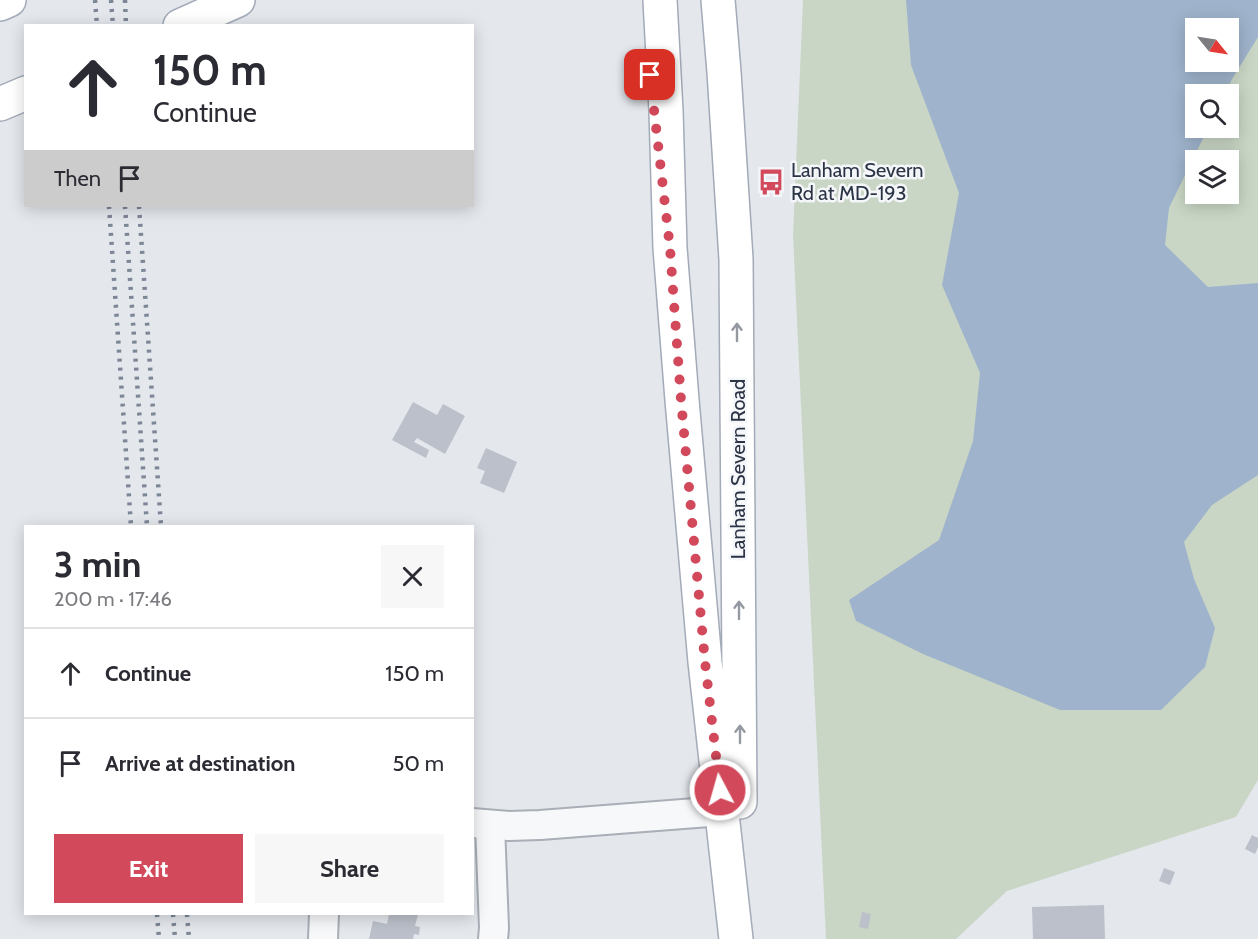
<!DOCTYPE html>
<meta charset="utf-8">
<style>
:root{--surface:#fff;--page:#f7f7f7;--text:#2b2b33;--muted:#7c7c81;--line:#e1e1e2;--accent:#d1495b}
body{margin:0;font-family:Cabin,sans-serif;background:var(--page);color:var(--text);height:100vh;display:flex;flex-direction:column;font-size:22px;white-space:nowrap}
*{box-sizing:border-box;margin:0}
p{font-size:20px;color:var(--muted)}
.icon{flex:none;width:33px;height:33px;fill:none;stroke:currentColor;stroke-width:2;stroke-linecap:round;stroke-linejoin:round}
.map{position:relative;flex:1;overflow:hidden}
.details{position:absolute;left:24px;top:525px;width:450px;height:390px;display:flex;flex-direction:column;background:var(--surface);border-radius:0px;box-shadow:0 3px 15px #0003}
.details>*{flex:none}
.hud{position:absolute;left:24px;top:24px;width:450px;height:183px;border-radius:0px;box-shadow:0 3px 15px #0003;background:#fff;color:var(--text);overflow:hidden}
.needle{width:39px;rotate:120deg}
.buttons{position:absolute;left:1185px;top:18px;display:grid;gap:12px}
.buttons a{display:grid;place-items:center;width:54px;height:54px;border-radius:0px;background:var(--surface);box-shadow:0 3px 15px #0003;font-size:30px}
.pin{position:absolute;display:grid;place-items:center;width:51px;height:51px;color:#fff;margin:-26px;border-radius:12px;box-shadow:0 3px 9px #0006}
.me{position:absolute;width:66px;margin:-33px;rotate:354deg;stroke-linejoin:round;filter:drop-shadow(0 0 4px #0008)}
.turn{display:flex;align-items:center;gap:21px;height:126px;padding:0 30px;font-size:27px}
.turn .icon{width:78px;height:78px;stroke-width:2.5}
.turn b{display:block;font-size:42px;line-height:51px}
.then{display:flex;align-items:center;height:57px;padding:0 30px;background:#0003;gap:12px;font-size:22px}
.round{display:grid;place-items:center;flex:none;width:63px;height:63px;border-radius:0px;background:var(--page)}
.headline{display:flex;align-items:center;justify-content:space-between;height:102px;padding:0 30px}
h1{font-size:36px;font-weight:800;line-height:45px}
.cta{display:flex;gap:12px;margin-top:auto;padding:12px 30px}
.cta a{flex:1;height:69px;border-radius:0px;background:var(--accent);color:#fff;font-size:24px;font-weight:800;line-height:69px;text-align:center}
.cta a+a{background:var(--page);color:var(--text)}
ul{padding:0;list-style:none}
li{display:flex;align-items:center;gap:18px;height:90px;padding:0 30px;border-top:2px solid var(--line)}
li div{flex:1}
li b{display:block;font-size:22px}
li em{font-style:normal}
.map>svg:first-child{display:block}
.green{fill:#c9d6c5;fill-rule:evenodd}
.water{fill:#9fb4cc;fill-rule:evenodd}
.building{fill:#bbc0ca}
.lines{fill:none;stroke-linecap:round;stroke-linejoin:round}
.minor-casing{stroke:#a9aeb7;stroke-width:32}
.major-casing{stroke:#a3abb8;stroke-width:36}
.minor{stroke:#f7f8fa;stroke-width:28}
.major{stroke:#fff;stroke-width:33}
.rail{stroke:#7d8696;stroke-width:4.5;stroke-dasharray:3 6;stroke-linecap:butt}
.oneway{stroke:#959aa2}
.route{stroke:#d1495b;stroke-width:10;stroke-dasharray:0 18}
.labels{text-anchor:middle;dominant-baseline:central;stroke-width:5;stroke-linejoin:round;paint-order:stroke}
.poi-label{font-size:20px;fill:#2b3445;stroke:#f4f6f9;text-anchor:start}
.street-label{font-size:20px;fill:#2b3445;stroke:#f4f6f9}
</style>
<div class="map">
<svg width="1258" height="939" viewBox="0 0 1258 939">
<rect width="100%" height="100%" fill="#e4e7ec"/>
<path class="green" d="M803 0H1258V780L1236 817 1007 891 956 939H826L793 235ZM1196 28H1228V62H1196ZM1196 94H1228V128H1196ZM1196 160H1228V194H1196Z"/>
<path class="water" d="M906 0H1258V37L1232 79 1225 94H1196V128H1208L1169 208 1165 245 1208 287 1258 283V475L1212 505 1184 542 1194 579 1215 628 1205 667 1161 710H1060L923 654 856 621 849 600 939 540 973 441 980 373 942 285 959 193 911 65ZM1196 28H1228V62H1196Z"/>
<path class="building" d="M413 402 437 415 443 404 465 416 445 454 417 438 414 442 429 450 426 458 392 440Z
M486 448 517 462 504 493 480 483 485 471 477 468Z
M1252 835 1258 838V847L1255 854 1245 849Z
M1164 868 1175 872 1170 885 1159 881Z
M1104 905 1105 939H1033L1032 907Z
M862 912 871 914 868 929 859 927Z
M389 914H418L415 926 420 927 419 935 414 934 413 939H369L373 921 387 924Z"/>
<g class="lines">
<g class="minor-casing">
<path id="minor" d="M472 823 509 826 540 825 722 811
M490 825 494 928 493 939
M323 939 324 914"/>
</g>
<g class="major-casing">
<path id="major" d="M660 0 666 111 670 248 682 400 705 662 736 939
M718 0 724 72 736 259 740 802
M0 4 9 0
M180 26 238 0
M0 104 26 93"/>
</g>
<use href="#minor" class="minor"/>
<use href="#major" class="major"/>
<path class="rail" d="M95 0 97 26
M111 0 113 26
M125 0 126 26
M109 206 131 526
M125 206 147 526
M139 206 161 526
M157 914 159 939
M173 914 175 939
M187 914 189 939"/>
</g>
<defs><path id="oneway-shaft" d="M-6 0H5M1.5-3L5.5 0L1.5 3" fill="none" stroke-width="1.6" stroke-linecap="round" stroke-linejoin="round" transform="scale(1.5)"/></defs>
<g class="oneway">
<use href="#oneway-shaft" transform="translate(737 332) rotate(-90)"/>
<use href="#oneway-shaft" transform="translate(739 610) rotate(-90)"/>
<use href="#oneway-shaft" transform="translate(740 734) rotate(-90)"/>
</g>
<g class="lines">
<path class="route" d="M650 75 670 248 681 400 705 662 720 790"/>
</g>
<defs>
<g id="bus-bare" transform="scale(2.07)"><path d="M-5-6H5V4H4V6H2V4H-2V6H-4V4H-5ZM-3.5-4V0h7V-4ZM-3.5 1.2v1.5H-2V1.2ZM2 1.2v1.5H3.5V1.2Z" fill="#d1495b" stroke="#f4f6f9" stroke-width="2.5" paint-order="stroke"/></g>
</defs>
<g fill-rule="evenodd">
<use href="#bus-bare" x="771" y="182"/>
</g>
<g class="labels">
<g class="poi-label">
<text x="791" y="170">Lanham Severn<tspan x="791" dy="23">Rd at MD-193</tspan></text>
</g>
<g class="street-label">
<text transform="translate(738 469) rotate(-90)">Lanham Severn Road</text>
</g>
</g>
</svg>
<div class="buttons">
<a><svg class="needle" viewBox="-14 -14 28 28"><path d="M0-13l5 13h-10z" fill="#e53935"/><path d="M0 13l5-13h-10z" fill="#7c7c81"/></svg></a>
<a><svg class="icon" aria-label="search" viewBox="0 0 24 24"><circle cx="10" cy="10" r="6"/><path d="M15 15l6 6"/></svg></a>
<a><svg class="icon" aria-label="layers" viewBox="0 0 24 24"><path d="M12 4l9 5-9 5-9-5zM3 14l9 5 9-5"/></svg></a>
</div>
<div class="pin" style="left:650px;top:75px;background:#d93025"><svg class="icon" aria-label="arrive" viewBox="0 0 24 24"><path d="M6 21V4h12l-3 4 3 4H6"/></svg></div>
<svg class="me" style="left:720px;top:790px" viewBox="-20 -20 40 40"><circle r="17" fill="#d1495b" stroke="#fff" stroke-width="3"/><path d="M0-11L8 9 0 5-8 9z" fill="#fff"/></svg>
<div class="hud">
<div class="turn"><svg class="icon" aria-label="ahead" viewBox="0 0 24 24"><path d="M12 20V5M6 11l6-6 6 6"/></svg><div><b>150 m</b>Continue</div></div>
<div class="then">Then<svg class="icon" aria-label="arrive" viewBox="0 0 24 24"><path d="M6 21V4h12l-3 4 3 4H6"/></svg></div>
</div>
<section class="details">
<div class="headline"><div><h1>3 min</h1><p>200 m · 17:46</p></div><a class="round"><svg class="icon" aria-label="close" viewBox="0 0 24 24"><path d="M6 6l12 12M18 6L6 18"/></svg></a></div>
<ul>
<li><svg class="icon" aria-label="ahead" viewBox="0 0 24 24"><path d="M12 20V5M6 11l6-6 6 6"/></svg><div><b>Continue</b></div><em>150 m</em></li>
<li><svg class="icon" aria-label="arrive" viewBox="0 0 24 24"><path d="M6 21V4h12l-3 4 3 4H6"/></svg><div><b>Arrive at destination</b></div><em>50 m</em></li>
</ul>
<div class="cta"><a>Exit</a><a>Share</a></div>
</section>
</div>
